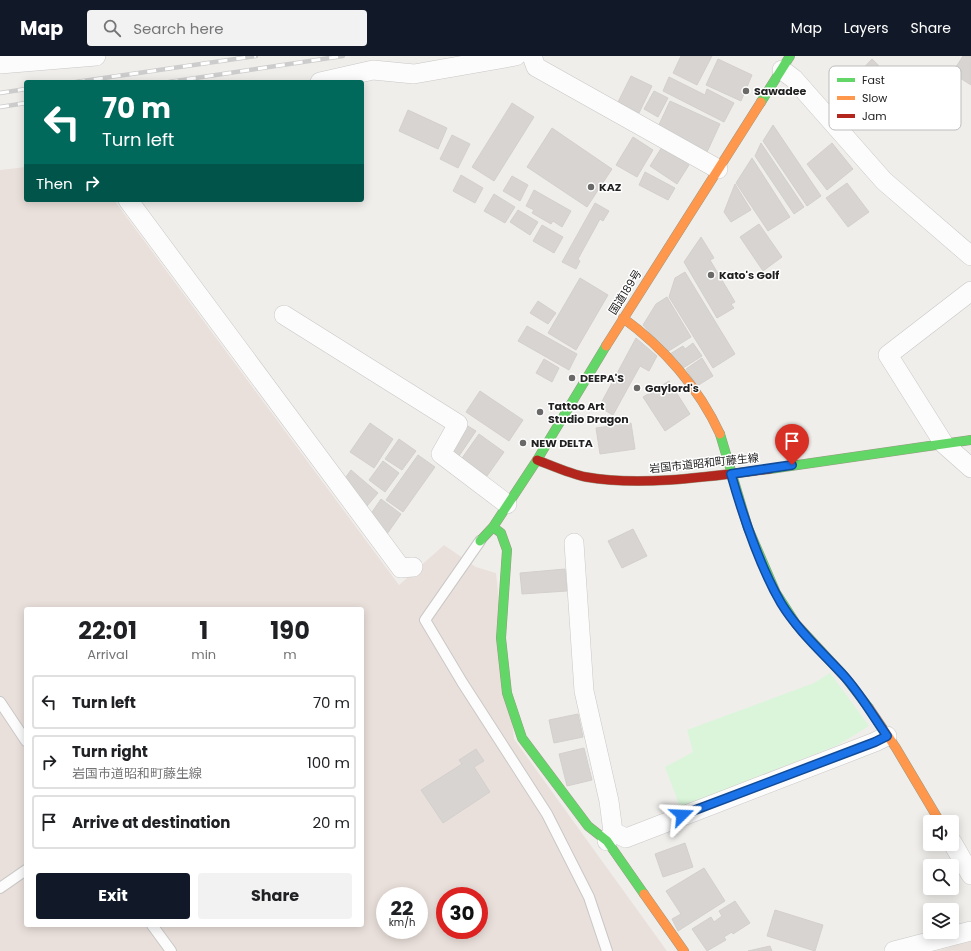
<!DOCTYPE html>
<meta charset="utf-8">
<style>
:root{--surface:#fff;--page:#f2f2f2;--text:#202124;--muted:#757577;--line:#e0e0e0;--accent:#111827}
body{margin:0;font-family:Poppins,"Noto Sans JP",sans-serif;background:var(--page);color:var(--text);height:100vh;display:flex;flex-direction:column;font-size:15px;white-space:nowrap}
*{box-sizing:border-box;margin:0}
p{font-size:13px;color:var(--muted)}
.icon{flex:none;width:22px;height:22px;fill:none;stroke:currentColor;stroke-width:2;stroke-linecap:round;stroke-linejoin:round}
.map{position:relative;flex:1;overflow:hidden}
.details{position:absolute;left:24px;top:551px;width:340px;height:320px;display:flex;flex-direction:column;background:var(--surface);border-radius:4px;box-shadow:0 2px 10px #0003}
.details>*{flex:none}
.hud{position:absolute;left:24px;top:24px;width:340px;height:122px;border-radius:4px;box-shadow:0 2px 10px #0003;background:#00695c;color:#fff;overflow:hidden}
.fabs{position:absolute;left:923px;top:759px;display:grid;gap:8px}
.fabs a{display:grid;place-items:center;width:36px;height:36px;border-radius:4px;background:var(--surface);box-shadow:0 2px 10px #0003;font-size:20px}
.speed{position:absolute;left:376px;top:831px;display:flex;gap:8px;font-size:20px;font-weight:700;text-align:center}
.speed>*{display:grid;place-content:center;width:52px;height:52px;border-radius:50%;background:var(--surface);box-shadow:0 2px 10px #0003;line-height:1}
.speed small{font-size:10px;font-weight:400}
.speed .limit{border:6px solid #d22;background:#fff;color:#111}
.pin{position:absolute;display:grid;place-items:center;width:34px;height:34px;color:#fff;margin:-41px -17px;border-radius:50% 50% 50% 0;rotate:-45deg;box-shadow:0 0 4px #0007}
.pin .icon{rotate:45deg}
.me{position:absolute;width:44px;margin:-22px;rotate:69deg;stroke-linejoin:round;filter:drop-shadow(0 0 3px #0008)}
.turn{display:flex;align-items:center;gap:14px;height:84px;padding:0 12px;font-size:18px}
.turn .icon{width:52px;height:52px;stroke-width:2.5}
.turn b{display:block;font-size:28px;line-height:34px}
.then{display:flex;align-items:center;height:38px;padding:0 12px;background:#0003;gap:8px;font-size:15px}
.eta{display:flex;justify-content:space-evenly;align-items:center;height:68px;text-align:center}
.eta b{font-size:24px;font-weight:700;line-height:28px}
.cta{display:flex;gap:8px;margin-top:auto;padding:8px 12px}
.cta a{flex:1;height:46px;border-radius:4px;background:var(--accent);color:#fff;font-size:16px;font-weight:700;line-height:46px;text-align:center}
.cta a+a{background:var(--page);color:var(--text)}
ul{padding:0;list-style:none}
li{display:flex;align-items:center;gap:12px;height:54px;margin:0 8px 6px;padding:0 4px;border:2px solid var(--line);border-radius:4px}
li div{flex:1}
li b{display:block;font-size:15px}
li em{font-style:normal}
header{display:flex;align-items:center;gap:24px;box-sizing:border-box;height:56px;padding:0 20px;background:var(--accent);color:#fff}
header strong{font-size:19px}
nav{display:flex;gap:22px;margin-inline-start:auto;font-size:14px}
.search{width:280px;height:36px;background:var(--page);display:flex;align-items:center;gap:10px;box-sizing:border-box;padding:0 14px;border-radius:4px;color:var(--muted);font-size:15px}
.map>svg:first-child{display:block}
.military{fill:#eae0db;fill-rule:evenodd}
.park{fill:#daf5da}
.building{fill:#d7d4d2;stroke:#d3d0cc}
.lines{fill:none;stroke-linecap:round;stroke-linejoin:round}
.lane-casing{stroke:#c9c8c7;stroke-width:12}
.street-casing{stroke:#c9c8c7;stroke-width:20}
.fast-casing{stroke:#999a82;stroke-width:10}
.slow-casing{stroke:#999a82;stroke-width:10}
.jam-casing{stroke:#999a82;stroke-width:10}
.lane{stroke:#fdfcfc;stroke-width:10}
.street{stroke:#fdfcfc;stroke-width:19}
.fast{stroke:#63d668;stroke-width:9}
.slow{stroke:#ff974d;stroke-width:9}
.jam{stroke:#b3261e;stroke-width:9}
.rail-casing{stroke:#ccc;stroke-width:4.5}
.rail{stroke:#fff;stroke-width:3;stroke-dasharray:9;stroke-linecap:butt}
.route-casing{stroke:#114b97;stroke-width:10}
.route{stroke:#1a73e8;stroke-width:7}
.poi-dot{fill:#6a6968;stroke:#fff;stroke-width:1.5}
.labels{text-anchor:middle;dominant-baseline:central;stroke-width:3;stroke-linejoin:round;paint-order:stroke}
.poi-label{font-size:11px;font-weight:bold;fill:#222;stroke:#fff;text-anchor:start}
.street-label{font-size:11px;fill:#222;stroke:#fff}
.key{fill:#fff;stroke:#bdbdbd;stroke-width:1}
.key-label{font-size:11px;fill:#222}
</style>
<header>
<strong>Map</strong>
<div class="search"><svg class="icon" aria-label="search" viewBox="0 0 24 24"><circle cx="10" cy="10" r="6"/><path d="M15 15l6 6"/></svg>Search here</div>
<nav><a>Map</a><a>Layers</a><a>Share</a></nav>
</header>
<div class="map">
<svg width="971" height="895" viewBox="0 0 971 895">
<rect width="100%" height="100%" fill="#f0eeeb"/>
<path class="military" d="M26 111V144H114L399 529 444 489 476 511 496 517 514 683 667 895H0V114ZM26 553H362V869H26ZM385 840H419V874H385ZM445 840H479V874H445Z
M971 885V895H936Z"/>
<path class="park" d="M830 617 869 670 838 689 680 751 665 711 693 696 687 674 814 627Z"/>
<path class="building" d="M681 0H712L697 29 673 17Z
M963 0H971V29L952 17Z
M718 3 752 19 741 45 706 29Z
M872 3 921 51 903 69 854 22Z
M631 20 652 30 639 57 618 46Z
M669 21 705 39 707 33 734 47 724 66 663 35Z
M654 35 668 42 658 61 644 53Z
M670 45 720 68 707 96 657 73Z
M512 47 534 61 494 125 472 111Z
M408 54 447 72 438 93 399 75Z
M773 69 821 140 807 150 763 85Z
M552 72 612 113 587 151 527 111Z
M452 79 470 88 458 112 440 103Z
M633 81 653 94 637 121 616 109Z
M761 87 804 151 794 158 755 100Z
M832 87 853 113 827 134 807 108Z
M662 91 689 109 677 128 650 110Z
M752 102 790 161 768 175 736 127Z
M645 116 675 132 668 144 639 129Z
M461 119 483 132 475 147 453 135Z
M512 120 528 129 520 145 503 135Z
M847 127 869 156 848 171 826 142Z
M735 128 751 154 731 166 724 156Z
M534 134 571 155 562 171 553 165 551 168 532 157 534 154 526 150Z
M494 138 515 151 505 167 484 155Z
M595 147 609 155 603 165 600 163 578 203 580 205 576 213 562 206Z
M518 154 538 166 530 179 510 166Z
M759 168 782 201 763 215 740 181Z
M542 169 563 181 554 197 533 185Z
M701 181 714 202 710 204 735 246 731 248 734 252 717 262 684 206Z
M685 216 735 298 713 312 669 241 675 222Z
M580 222 608 239 576 294 548 277Z
M667 241 691 281 667 296 643 269 656 248Z
M538 245 556 257 548 268 530 257Z
M527 270 577 298 569 314 518 285Z
M636 282 657 300 649 315 640 310 613 359 599 351Z
M693 287 702 300 680 314 670 298 683 290 685 293Z
M702 302 713 320 697 330 686 313Z
M544 303 559 312 552 326 536 317Z
M669 325 690 358 665 375 643 341Z
M480 335 523 364 509 385 466 356Z
M370 367 393 383 374 412 350 396Z
M463 367 476 375 459 400 447 391Z
M631 367 635 393 600 398 596 372Z
M479 378 504 396 487 420 462 402Z
M399 383 416 395 402 414 385 403Z
M418 399 435 411 403 456 386 444Z
M383 405 399 417 385 436 369 424Z
M351 414 378 437 367 450 350 436 343 425Z
M381 443 401 458 387 478 373 468 377 463 370 459Z
M633 473 647 500 622 512 608 485Z
M565 513 567 535 522 538 520 517Z
M578 658 583 681 554 687 549 664Z
M584 692 592 724 567 730 559 698Z
M476 693 484 705 474 711 490 736 443 767 421 734 462 708 459 704Z
M685 787 693 811 663 821 655 798Z
M704 812 725 845 678 875 672 863 681 858 666 835Z
M735 845 750 867 733 878 732 876 724 881 726 884 707 895 692 873 711 861 714 866 722 860 719 855Z
M775 854 823 869 815 895 767 880Z
M770 890 772 895H748Z"/>
<g class="lines">
<g class="lane-casing">
<path id="lane" d="M480 485 425 564 462 626 547 758 589 841 607 895
M0 646 26 685
M0 832 26 814
M152 869 171 895"/>
</g>
<g class="street-casing">
<path id="street" d="M532 0 536 11 718 113
M0 8 96 0
M782 14 794 23 884 125 971 200
M320 26 373 14 414 18 516 0
M128 144 401 512 413 511
M971 235 888 299 944 388 971 412
M284 259 458 368 441 398 507 448
M574 487 584 635 609 745 613 776 607 785
M613 776 626 782 875 686 887 680
M952 786 971 819
M894 895 971 875"/>
</g>
<g class="fast-casing">
<path id="fast" d="M761 46 790 0
M720 378 748 472 776 537 796 568 845 621 869 652
M770 413 971 384
M493 471 501 477 507 494 501 582 507 637 522 682 588 770 607 785 644 838
M480 485 493 471 537 404 606 290"/>
</g>
<g class="slow-casing">
<path id="slow" d="M623 262C663 291 699 332 720 378
M606 290 761 46
M869 652 896 692 940 766
M644 838 684 895"/>
</g>
<g class="jam-casing">
<path id="jam" d="M537 404C553 410 570 418 586 421 642 431 714 420 770 413"/>
</g>
<use href="#lane" class="lane"/>
<use href="#street" class="street"/>
<use href="#fast" class="fast"/>
<use href="#slow" class="slow"/>
<use href="#jam" class="jam"/>
<g class="rail-casing">
<path id="rail" d="M76 26 256 0
M169 26 343 0
M0 37 26 33
M0 51 26 47"/>
</g>
<use href="#rail" class="rail"/>
</g>
<g class="lines">
<g class="route-casing">
<path id="route" d="M682 759 875 686 887 680C873 660 861 639 845 621 823 597 798 575 781 547 759 509 743 460 731 418L792 409"/>
</g>
<use href="#route" class="route"/>
</g>
<g class="poi-dot">
<circle cx="746" cy="35" r="4"/>
<circle cx="591" cy="131" r="4"/>
<circle cx="711" cy="219" r="4"/>
<circle cx="572" cy="322" r="4"/>
<circle cx="637" cy="332" r="4"/>
<circle cx="540" cy="356" r="4"/>
<circle cx="523" cy="387" r="4"/>
</g>
<g class="labels">
<g class="poi-label">
<text x="754" y="35">Sawadee</text>
<text x="599" y="131">KAZ</text>
<text x="719" y="219">Kato's Golf</text>
<text x="580" y="322">DEEPA'S</text>
<text x="645" y="332">Gaylord's</text>
<text x="548" y="350">Tattoo Art<tspan x="548" dy="13">Studio Dragon</tspan></text>
<text x="531" y="387">NEW DELTA</text>
</g>
<g class="street-label">
<text transform="translate(625 236) rotate(-58)">国道189号</text>
<text transform="translate(704 407) rotate(-6)">岩国市道昭和町藤生線</text>
</g>
</g>
<rect x="829" y="10" width="132" height="64" rx="6" class="key"/>
<rect x="837" y="22" width="18" height="4" fill="#63d668"/>
<rect x="837" y="40" width="18" height="4" fill="#ff974d"/>
<rect x="837" y="58" width="18" height="4" fill="#b3261e"/>
<g class="key-label">
<text x="862" y="28">Fast</text>
<text x="862" y="46">Slow</text>
<text x="862" y="64">Jam</text>
</g>
</svg>
<div class="fabs">
<a><svg class="icon" aria-label="sound" viewBox="0 0 24 24"><path d="M4 9h4l5-4v14l-5-4H4zM17 9q2 3 0 6"/></svg></a>
<a><svg class="icon" aria-label="search" viewBox="0 0 24 24"><circle cx="10" cy="10" r="6"/><path d="M15 15l6 6"/></svg></a>
<a><svg class="icon" aria-label="layers" viewBox="0 0 24 24"><path d="M12 4l9 5-9 5-9-5zM3 14l9 5 9-5"/></svg></a>
</div>
<div class="speed"><div>22<small>km/h</small></div><div class="limit">30</div></div>
<div class="pin" style="left:792px;top:409px;background:#d93025"><svg class="icon" aria-label="arrive" viewBox="0 0 24 24"><path d="M6 21V4h12l-3 4 3 4H6"/></svg></div>
<svg class="me" style="left:682px;top:759px" viewBox="-20 -20 40 40"><path d="M0-17L14 15 0 8-14 15z" fill="#1a73e8" stroke="#fff" stroke-width="4"/></svg>
<div class="hud">
<div class="turn"><svg class="icon" aria-label="left" viewBox="0 0 24 24"><path d="M17 20v-9H6M10 6l-5 5 5 5"/></svg><div><b>70 m</b>Turn left</div></div>
<div class="then">Then<svg class="icon" aria-label="right" viewBox="0 0 24 24"><path d="M7 20v-9h11M14 6l5 5-5 5"/></svg></div>
</div>
<section class="details">
<div class="eta">
<div><b>22:01</b><p>Arrival</p></div>
<div><b>1</b><p>min</p></div>
<div><b>190</b><p>m</p></div>
</div>
<ul>
<li><svg class="icon" aria-label="left" viewBox="0 0 24 24"><path d="M17 20v-9H6M10 6l-5 5 5 5"/></svg><div><b>Turn left</b></div><em>70 m</em></li>
<li><svg class="icon" aria-label="right" viewBox="0 0 24 24"><path d="M7 20v-9h11M14 6l5 5-5 5"/></svg><div><b>Turn right</b><p>岩国市道昭和町藤生線</p></div><em>100 m</em></li>
<li><svg class="icon" aria-label="arrive" viewBox="0 0 24 24"><path d="M6 21V4h12l-3 4 3 4H6"/></svg><div><b>Arrive at destination</b></div><em>20 m</em></li>
</ul>
<div class="cta"><a>Exit</a><a>Share</a></div>
</section>
</div>
